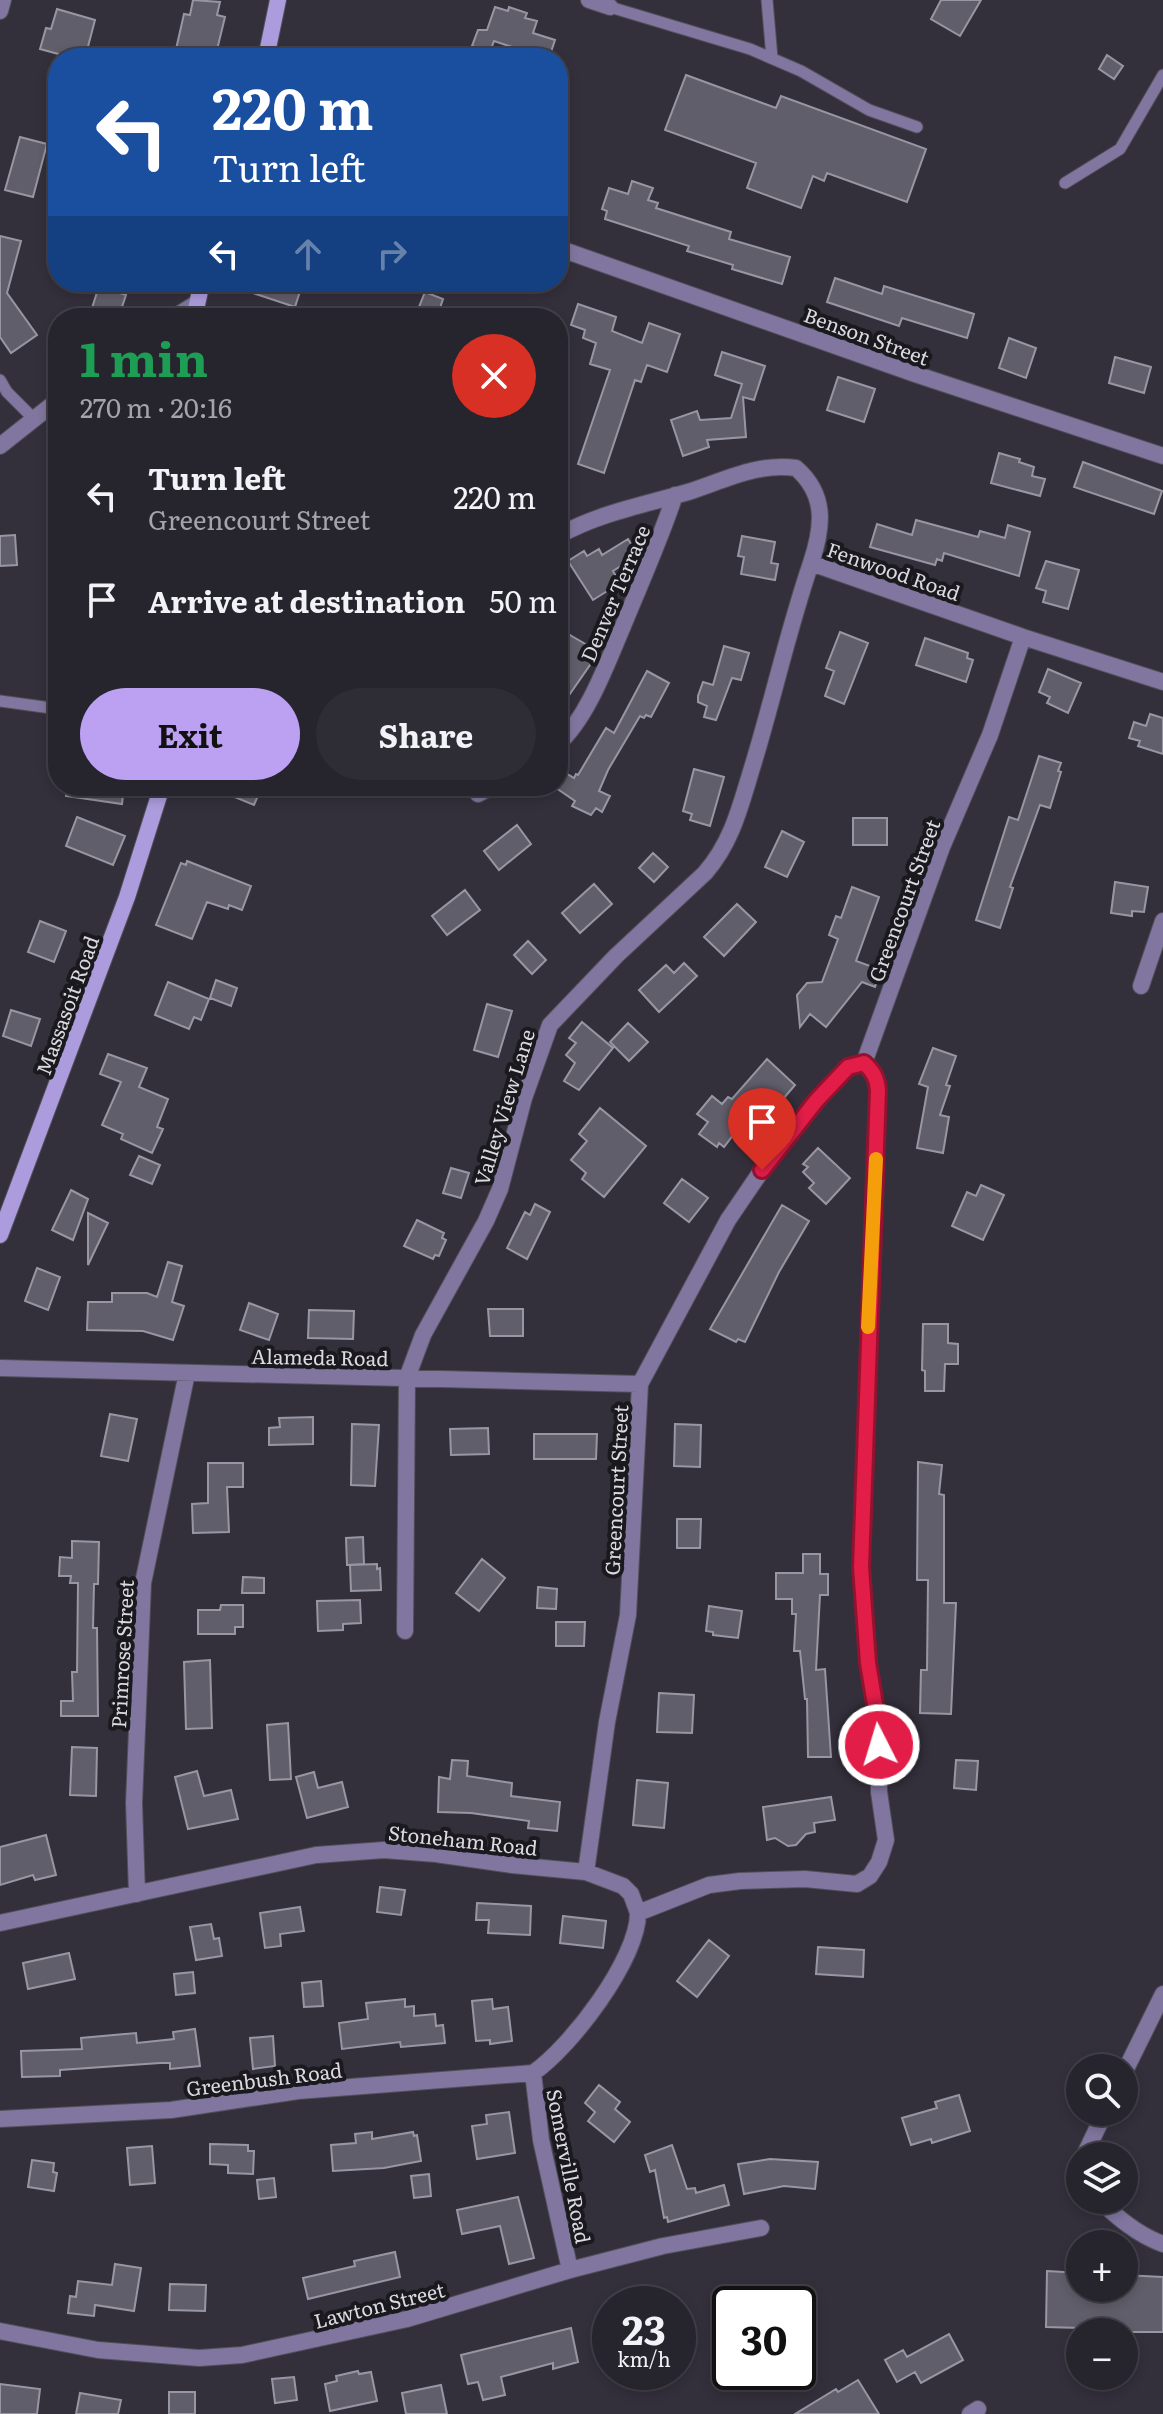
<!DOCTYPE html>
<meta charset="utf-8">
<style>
:root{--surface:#26242d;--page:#2e2c35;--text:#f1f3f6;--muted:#a4a4aa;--line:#424149;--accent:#bca0f2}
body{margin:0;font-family:Literata,serif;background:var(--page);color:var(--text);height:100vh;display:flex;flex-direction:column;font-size:30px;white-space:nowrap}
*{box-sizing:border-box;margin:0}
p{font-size:26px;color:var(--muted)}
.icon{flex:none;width:44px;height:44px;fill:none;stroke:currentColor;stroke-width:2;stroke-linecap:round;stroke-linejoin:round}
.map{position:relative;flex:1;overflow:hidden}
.panel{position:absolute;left:48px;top:308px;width:520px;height:488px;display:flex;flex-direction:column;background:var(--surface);border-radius:32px;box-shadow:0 4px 12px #0003,0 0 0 2px var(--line)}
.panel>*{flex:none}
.guide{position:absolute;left:48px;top:48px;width:520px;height:244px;border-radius:32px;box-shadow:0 4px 12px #0003,0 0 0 2px var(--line);background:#1a4fa0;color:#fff;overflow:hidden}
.tools{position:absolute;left:1066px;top:2054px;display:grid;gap:16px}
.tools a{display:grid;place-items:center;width:72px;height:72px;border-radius:50%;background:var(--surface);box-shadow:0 4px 12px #0003,0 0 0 2px var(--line);font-size:40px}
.speed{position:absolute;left:592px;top:2286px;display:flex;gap:16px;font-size:40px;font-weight:700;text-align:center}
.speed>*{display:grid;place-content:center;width:104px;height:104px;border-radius:50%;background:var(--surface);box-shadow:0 4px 12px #0003,0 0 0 2px var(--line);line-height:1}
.speed small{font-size:20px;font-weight:400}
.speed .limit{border:4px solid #111;border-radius:12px;background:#fff;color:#111}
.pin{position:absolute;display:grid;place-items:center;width:68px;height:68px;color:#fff;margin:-82px -34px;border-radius:50% 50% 50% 0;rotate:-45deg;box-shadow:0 0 8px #0007}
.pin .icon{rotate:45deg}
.me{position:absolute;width:88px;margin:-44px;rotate:355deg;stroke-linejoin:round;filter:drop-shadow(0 0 6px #0008)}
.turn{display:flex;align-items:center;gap:28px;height:168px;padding:0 32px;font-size:36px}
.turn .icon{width:104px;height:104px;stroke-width:2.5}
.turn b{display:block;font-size:56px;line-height:68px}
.lanes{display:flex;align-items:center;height:76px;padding:0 32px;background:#0003;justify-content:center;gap:40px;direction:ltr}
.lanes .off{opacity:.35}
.round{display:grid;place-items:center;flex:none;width:84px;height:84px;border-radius:42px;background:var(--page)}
.headline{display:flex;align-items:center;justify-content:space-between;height:136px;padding:0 32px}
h1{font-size:48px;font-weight:700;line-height:60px;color:#1e9e55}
.primary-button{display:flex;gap:16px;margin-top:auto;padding:16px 32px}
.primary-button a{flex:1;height:92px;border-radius:48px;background:var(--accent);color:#111;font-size:32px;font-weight:700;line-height:92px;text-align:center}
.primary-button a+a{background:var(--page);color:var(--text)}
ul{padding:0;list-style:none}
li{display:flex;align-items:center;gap:24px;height:104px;padding:0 32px}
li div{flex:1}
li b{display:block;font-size:30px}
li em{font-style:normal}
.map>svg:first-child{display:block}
.building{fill:#615e6b;stroke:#9996a4;stroke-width:2}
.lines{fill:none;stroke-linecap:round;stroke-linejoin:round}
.lane-casing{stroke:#514f5a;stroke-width:13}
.street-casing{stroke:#514f5a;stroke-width:18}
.secondary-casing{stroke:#514f5a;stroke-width:18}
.lane{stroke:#80769f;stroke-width:11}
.street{stroke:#80769f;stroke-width:16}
.secondary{stroke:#ac9cdd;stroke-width:16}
.route-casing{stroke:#92132f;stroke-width:20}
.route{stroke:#e11d48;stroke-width:14}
.slow{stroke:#f59e0b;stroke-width:14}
.labels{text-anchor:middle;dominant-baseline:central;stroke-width:8;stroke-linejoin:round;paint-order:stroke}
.street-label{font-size:20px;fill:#dbdae1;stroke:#1a191e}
</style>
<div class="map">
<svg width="1163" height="2414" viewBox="0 0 1163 2414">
<rect width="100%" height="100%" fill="#33303c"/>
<path class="building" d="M193 0 220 2 217 15 225 17 215 58H174L184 14 190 15Z
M941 0H981L960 36 931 19Z
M495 7 508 11 509 7 527 13 525 18 537 21 533 33 555 40 549 58H525L527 52 494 41 490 52 472 46 478 30H487Z
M57 9 95 20 85 58H73L40 49 46 28 51 29Z
M1107 55 1123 66 1114 79 1099 69Z
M686 75 776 108 781 96 926 149 907 202 827 173 824 181 813 176 801 208 747 188 756 163 665 130Z
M20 137 47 144 33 197 5 190Z
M632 181 653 188 648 200 658 203 656 208 731 232 729 239 790 257 782 284 732 269 733 265 687 251 689 246 605 219 607 211 602 209 609 188 628 194Z
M0 236 21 241 7 293 37 335 11 353 0 337Z
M835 278 882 294 884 286 974 314 967 338 902 318 899 326 827 302Z
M229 282H303L295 307 229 285Z
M99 286 126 295 119 316 92 308Z
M425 292 443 299 438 314 419 307Z
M578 304 616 317 612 331 642 343 649 323 680 334 667 372 647 365 641 382 635 380 604 473 578 464 610 370 590 364 596 343 583 338 585 330 571 325Z
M1009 338 1036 348 1026 378 999 368Z
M722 352 765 366 754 400 743 397 746 437 707 440 709 447 683 456 671 420 697 411 700 420 731 418 742 384 715 375Z
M1115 357 1151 367 1144 393 1109 383Z
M838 377 875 389 864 422 827 410Z
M999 453 1020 459 1019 462 1034 467 1032 476 1045 479 1040 496 991 483Z
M1083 462 1162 491 1154 514 1074 487Z
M916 520 978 537 980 531 1005 538 1008 525 1030 532 1019 576 944 553 942 561 937 559 935 565 870 547 877 524 912 535Z
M15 535 17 565 0 566V536Z
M742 536 775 542 771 563 778 564 775 580 741 574 744 557 738 556Z
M628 539 638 555 613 571 620 583 593 600 568 561 584 551 587 556 599 549 602 555Z
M1046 561 1079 570 1068 609 1043 602 1046 591 1036 588Z
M558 628 599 652 558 711Z
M840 632 868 643 844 704 825 696 834 671 826 668Z
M925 638 968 653 967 658 973 660 966 682 916 665Z
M724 646 749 653 741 680 732 678 716 720 704 717 707 706 698 702V696L703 682 713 685Z
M1048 669 1081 683 1068 713 1047 703 1050 697 1039 692Z
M647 671 669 683 651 717 646 715 644 718 640 716 608 770 599 791 610 796 602 812 596 808 591 815 572 806 575 801 556 788 564 772 574 778 576 774 578 775 606 728 614 733Z
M1150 714 1163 718V754L1138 746 1140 741 1129 738 1134 722 1146 726Z
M1039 756 1061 763 1058 771 1061 772 1050 808 1040 805 1010 887 1013 888 1000 928 976 920 1009 817 1018 820Z
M694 769 724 777 710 826 690 820 692 814 683 811Z
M67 786H124L122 804 66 796Z
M208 786H262L254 805Z
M77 817 125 836 113 865 66 846Z
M853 818H887V845H853Z
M517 825 531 844 499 870 484 851Z
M782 831 804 842 787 877 765 867Z
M653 853 668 867 654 882 639 868Z
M187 861 251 886 242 910 229 905 228 909 207 902 192 939 156 925 181 863 186 865Z
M1115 882 1148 887 1144 912 1132 911V916L1111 913Z
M594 884 612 904 580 933 562 913Z
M852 887 879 897 856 961 881 970 875 987 862 982 826 1027 810 1014 800 1027 797 995 807 983 822 982 838 939 829 935 836 916 841 918Z
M465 890 480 910 447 935 432 916Z
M737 904 756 922 724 956 704 937Z
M40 921 66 931 54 962 28 952Z
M528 941 546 960 532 974 514 955Z
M684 963 697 976 659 1012 639 990 666 965 674 973Z
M216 980 237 988 231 1006 210 998Z
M168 982 209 999 201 1020 194 1017 189 1029 155 1015Z
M487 1004 512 1011 498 1057 474 1050Z
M11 1010 40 1019 31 1046 3 1036Z
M582 1022 613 1048 579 1090 564 1081 575 1063 566 1055 576 1043 569 1038Z
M628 1023 648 1042 629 1061 610 1042Z
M933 1048 956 1056 946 1085 950 1086 940 1115 949 1117 943 1153 917 1148 928 1087 919 1084Z
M108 1054 147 1068 139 1087 168 1099 157 1127 163 1129 152 1153 121 1139 123 1134 102 1125 121 1082 100 1074Z
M767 1059 795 1085 778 1105 765 1093 724 1147 719 1143 717 1147 699 1134 708 1122 697 1114 712 1096 722 1104 728 1097 732 1099Z
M600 1108 646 1146 604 1197 582 1179 586 1173 571 1160 587 1141 579 1134Z
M818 1148 850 1178 826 1204 809 1188 814 1183 803 1172 808 1167 803 1164Z
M139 1156 160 1165 152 1184 130 1175Z
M451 1168 469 1173 461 1198 443 1193Z
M682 1179 708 1198 689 1222 664 1203Z
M981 1185 1004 1195 983 1240 952 1226 967 1192 976 1196Z
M71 1190 88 1199 73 1240 52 1230Z
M535 1204 550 1212 527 1259 507 1248 525 1212 530 1215Z
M782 1205 809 1221 779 1272 745 1342 738 1339 736 1342 710 1329Z
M88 1213 108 1223 88 1265Z
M417 1220 444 1233 442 1238 446 1240 439 1256 435 1255 433 1259 404 1246Z
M168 1262 182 1266 172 1302 184 1306 173 1340 143 1331 87 1330 88 1302H112V1293H147L157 1297Z
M37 1268 60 1277 48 1310 25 1301Z
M249 1303 278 1314 269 1340 240 1330Z
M488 1309H523V1336H490Z
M309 1310 354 1311 353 1339 308 1338Z
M923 1324H948V1343L958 1344V1364H945L944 1391H925V1371L922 1370Z
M110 1414 137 1419 128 1461 101 1456Z
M313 1417V1444L269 1445V1428L280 1427 279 1418Z
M352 1424 379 1425 375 1486 351 1485Z
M675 1424 701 1425 700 1467 674 1466Z
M488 1428 489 1454 451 1455 450 1429Z
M534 1434H597L596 1459H534Z
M918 1462 942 1465 939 1494 944 1495V1603H956L951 1714 920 1713 921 1670H927L928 1580H917Z
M208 1463H243V1487H227L229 1532 193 1533 192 1504 208 1503Z
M677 1519H701L700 1548H677Z
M363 1537 364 1564 347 1565 346 1538Z
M72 1541 99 1542 98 1584H94L93 1628H97L98 1716H61V1701H73L72 1672H77L78 1583H70L71 1576H59L60 1557 72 1558Z
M803 1554H820V1574H828V1595H820L816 1670 825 1669 831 1757H808L807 1699H805L800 1651H794L796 1614H792V1599H776V1573H803Z
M482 1559 505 1578 479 1611 456 1593Z
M377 1564V1569L380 1568 381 1590 351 1591 350 1565Z
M243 1577 264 1578V1593H242Z
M538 1587 557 1589 556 1609 537 1608Z
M360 1600 361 1623 343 1624V1630L318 1631 317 1601Z
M221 1605H243V1627H235V1634H198V1610H220Z
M709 1606 742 1611 738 1638 713 1635V1632L706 1631Z
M556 1622H585L584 1646H556Z
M210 1660 212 1728 186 1729 184 1662Z
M659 1693 694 1695 692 1733 657 1732Z
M288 1723 291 1779 270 1780 267 1725Z
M72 1747 97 1748 96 1796 70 1795Z
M452 1760 468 1761 467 1776 512 1783 511 1796 560 1802 557 1831 528 1828 529 1821 471 1813 438 1812 439 1777 450 1779Z
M956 1760 978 1761 976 1790 954 1788Z
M197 1771 204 1796 231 1790 238 1819 188 1829 175 1777Z
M314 1772 318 1788 342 1782 348 1807 307 1818 296 1777Z
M637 1780 668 1783 664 1828 633 1825Z
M831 1797 835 1820 814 1823 815 1832 806 1834 796 1845 788 1846 775 1838 767 1840 763 1807Z
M46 1835 56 1875 35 1880 33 1875 0 1885V1847Z
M380 1887 405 1890 401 1915 377 1912Z
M477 1903 531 1906 530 1935 488 1933 489 1920H476Z
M300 1907 304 1931 280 1934 281 1946 265 1948 260 1913Z
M563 1916 606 1921 603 1948 560 1943Z
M211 1924 214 1939 219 1938 222 1956 196 1960 190 1927Z
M709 1940 729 1956 697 1997 677 1981Z
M818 1947 864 1950 863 1977 816 1974Z
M69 1953 75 1979 28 1989 23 1963Z
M193 1972 195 1993 176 1995 174 1974Z
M321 1981 323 2006 304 2007 302 1983Z
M405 1999V2007L414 2006V2016L435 2014 436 2026 443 2025 445 2043 401 2047 400 2042 342 2049 339 2023 368 2019 366 2003Z
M492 1999 493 2009 508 2007 512 2041 490 2044V2040L476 2041 472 2001Z
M195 2029 200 2066 170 2069V2063H160L60 2070V2076L22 2077 21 2051 82 2049 81 2038 136 2033 137 2043 174 2039 173 2032Z
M273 2036 275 2066 253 2069 250 2038Z
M599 2085 620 2102 615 2109 630 2122 614 2142 588 2121 595 2112 585 2103Z
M959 2095 970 2131 932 2143 931 2139 911 2145 902 2118 937 2108 935 2102Z
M509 2112 515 2153 477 2159 472 2126 487 2124 486 2115Z
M372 2132V2139L413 2132 414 2136 417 2135 421 2161 384 2168 333 2171 331 2145 356 2143 355 2134Z
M210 2144 248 2145V2151H254L253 2174 228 2173V2165L210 2164Z
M672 2145 687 2189 695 2188 696 2193 724 2185 729 2205 668 2222 667 2217 664 2218 655 2170 650 2172 645 2155Z
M152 2146 155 2183 130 2185 127 2148Z
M770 2159 818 2162 815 2189 784 2186 744 2194 738 2164Z
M32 2160 54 2163 53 2172 57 2173 54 2191 28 2187Z
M429 2174 431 2196 414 2198 411 2176Z
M274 2178 276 2197 259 2199 257 2180Z
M518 2197 534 2258 509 2264 500 2226 462 2234 457 2210Z
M395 2252 400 2277 308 2299 303 2278 355 2266 354 2261Z
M115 2264 141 2268 134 2311 95 2305 94 2316 68 2313 70 2296 76 2297 78 2281 112 2285Z
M1047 2271 1080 2273V2288H1124V2275L1163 2277V2332H1082V2328L1046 2327Z
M170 2284 206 2285 205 2311 169 2310Z
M571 2328 578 2362 553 2369V2363L501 2377 505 2395 483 2400 478 2382 468 2384 461 2355Z
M949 2334 963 2360 921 2383 915 2372 897 2382 885 2360 903 2350 907 2357Z
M358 2371 359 2374 371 2372 377 2401 330 2411 325 2384 337 2381 336 2376Z
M294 2377 297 2400 275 2403 272 2379Z
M858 2380 879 2414H795L836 2389 838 2392Z
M0 2384 40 2389 37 2414H0Z
M441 2385 447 2414H406L402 2393Z
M169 2392H195V2414H169Z
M80 2393 121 2400 118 2414H76Z"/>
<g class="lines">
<g class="lane-casing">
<path id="lane" d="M767 0 772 58
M610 7 750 49 801 71 869 110 917 127
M1065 183 1120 149 1163 75
M0 380 7 392 34 419
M0 701 58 709"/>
</g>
<g class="street-casing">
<path id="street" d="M589 0 610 7
M0 11 3 0
M558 248 915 374 1163 456
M173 318 197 303
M0 446 58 400
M558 536C599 513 644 505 688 492 723 481 759 462 796 468 827 495 823 527 811 563L1023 637 1163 682
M558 744C588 717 607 663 623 626 641 582 660 540 675 495
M478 794 493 786
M1141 986 1163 921
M0 1368 640 1384
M405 1631 407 1378 423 1335 486 1221 500 1189 524 1098 550 1025 616 956 705 873C732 842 740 807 752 768 773 700 788 630 811 563
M586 1872 607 1722 628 1615 640 1384 728 1220 762 1170 816 1101 848 1067 864 1063 942 847 990 735 1023 637
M137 1894 134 1803 143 1583 187 1373
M0 1923 316 1855 384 1850 436 1854 512 1865 586 1872 623 1886 631 1894 638 1913 709 1885 740 1881 805 1879 857 1884 870 1876 879 1862 886 1840 879 1792 878 1722 870 1679 861 1567 878 1090 874 1075 864 1063
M1124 2073 1163 1994
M0 2119 171 2110 298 2091 533 2073
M1084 2156 1105 2112
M1099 2200C1118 2218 1138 2235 1163 2244
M570 2270 541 2140 533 2073C571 2047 638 1959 638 1913
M0 2331 98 2350 199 2358 242 2355 407 2319 570 2270 663 2246 761 2228
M970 2414 978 2409"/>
</g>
<g class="secondary-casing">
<path id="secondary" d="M266 58 278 0
M194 318 202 282
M0 1235 127 897 162 786"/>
</g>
<use href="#lane" class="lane"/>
<use href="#street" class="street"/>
<use href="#secondary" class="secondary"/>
</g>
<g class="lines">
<g class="route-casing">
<path id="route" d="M762 1170 816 1101 848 1067 864 1063C873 1071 877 1078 878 1090L861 1567 868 1663 878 1722 879 1745"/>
</g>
<use href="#route" class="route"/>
<path class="slow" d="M868 1327 876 1159"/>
</g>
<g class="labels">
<g class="street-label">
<text transform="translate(867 335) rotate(20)">Benson Street</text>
<text transform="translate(894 570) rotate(19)">Fenwood Road</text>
<text transform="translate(614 593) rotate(-67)">Denver Terrace</text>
<text transform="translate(903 900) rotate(-70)">Greencourt Street</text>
<text transform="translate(66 1005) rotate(-70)">Massasoit Road</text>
<text transform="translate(503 1107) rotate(-73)">Valley View Lane</text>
<text transform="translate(320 1356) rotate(1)">Alameda Road</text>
<text transform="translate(615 1490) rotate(-87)">Greencourt Street</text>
<text transform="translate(121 1654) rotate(-87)">Primrose Street</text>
<text transform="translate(463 1839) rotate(6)">Stoneham Road</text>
<text transform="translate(264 2078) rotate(-7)">Greenbush Road</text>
<text transform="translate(570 2166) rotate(79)">Somerville Road</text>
<text transform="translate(379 2304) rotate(-14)">Lawton Street</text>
</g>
</g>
</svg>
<div class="tools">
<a><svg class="icon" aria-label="search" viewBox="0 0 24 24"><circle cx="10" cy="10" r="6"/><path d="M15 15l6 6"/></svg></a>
<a><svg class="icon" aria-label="layers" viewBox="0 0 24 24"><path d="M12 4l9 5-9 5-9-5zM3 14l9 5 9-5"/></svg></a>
<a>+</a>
<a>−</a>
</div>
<div class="speed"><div>23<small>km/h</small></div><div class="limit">30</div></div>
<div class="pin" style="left:762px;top:1170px;background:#d93025"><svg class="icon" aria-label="arrive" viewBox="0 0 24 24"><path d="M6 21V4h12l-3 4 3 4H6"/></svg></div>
<svg class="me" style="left:879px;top:1745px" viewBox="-20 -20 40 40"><circle r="17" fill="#e11d48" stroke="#fff" stroke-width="3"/><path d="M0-11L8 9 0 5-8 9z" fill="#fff"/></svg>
<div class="guide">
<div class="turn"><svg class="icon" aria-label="left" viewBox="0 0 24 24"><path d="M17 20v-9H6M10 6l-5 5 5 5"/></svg><div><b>220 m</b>Turn left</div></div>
<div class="lanes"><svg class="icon" aria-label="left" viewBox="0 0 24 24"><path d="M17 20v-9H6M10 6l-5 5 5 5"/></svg><svg class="icon off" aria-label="ahead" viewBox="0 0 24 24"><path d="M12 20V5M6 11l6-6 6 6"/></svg><svg class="icon off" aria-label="right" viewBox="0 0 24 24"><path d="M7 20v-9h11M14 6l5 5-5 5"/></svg></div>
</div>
<section class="panel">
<div class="headline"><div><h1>1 min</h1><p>270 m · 20:16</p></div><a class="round" style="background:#d93025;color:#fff"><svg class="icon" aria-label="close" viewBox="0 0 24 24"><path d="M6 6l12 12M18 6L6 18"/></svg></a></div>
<ul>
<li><svg class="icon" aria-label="left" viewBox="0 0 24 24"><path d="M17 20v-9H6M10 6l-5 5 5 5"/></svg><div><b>Turn left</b><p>Greencourt Street</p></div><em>220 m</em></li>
<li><svg class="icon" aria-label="arrive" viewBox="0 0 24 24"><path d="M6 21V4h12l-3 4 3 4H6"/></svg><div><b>Arrive at destination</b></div><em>50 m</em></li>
</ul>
<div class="primary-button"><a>Exit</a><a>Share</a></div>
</section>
</div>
